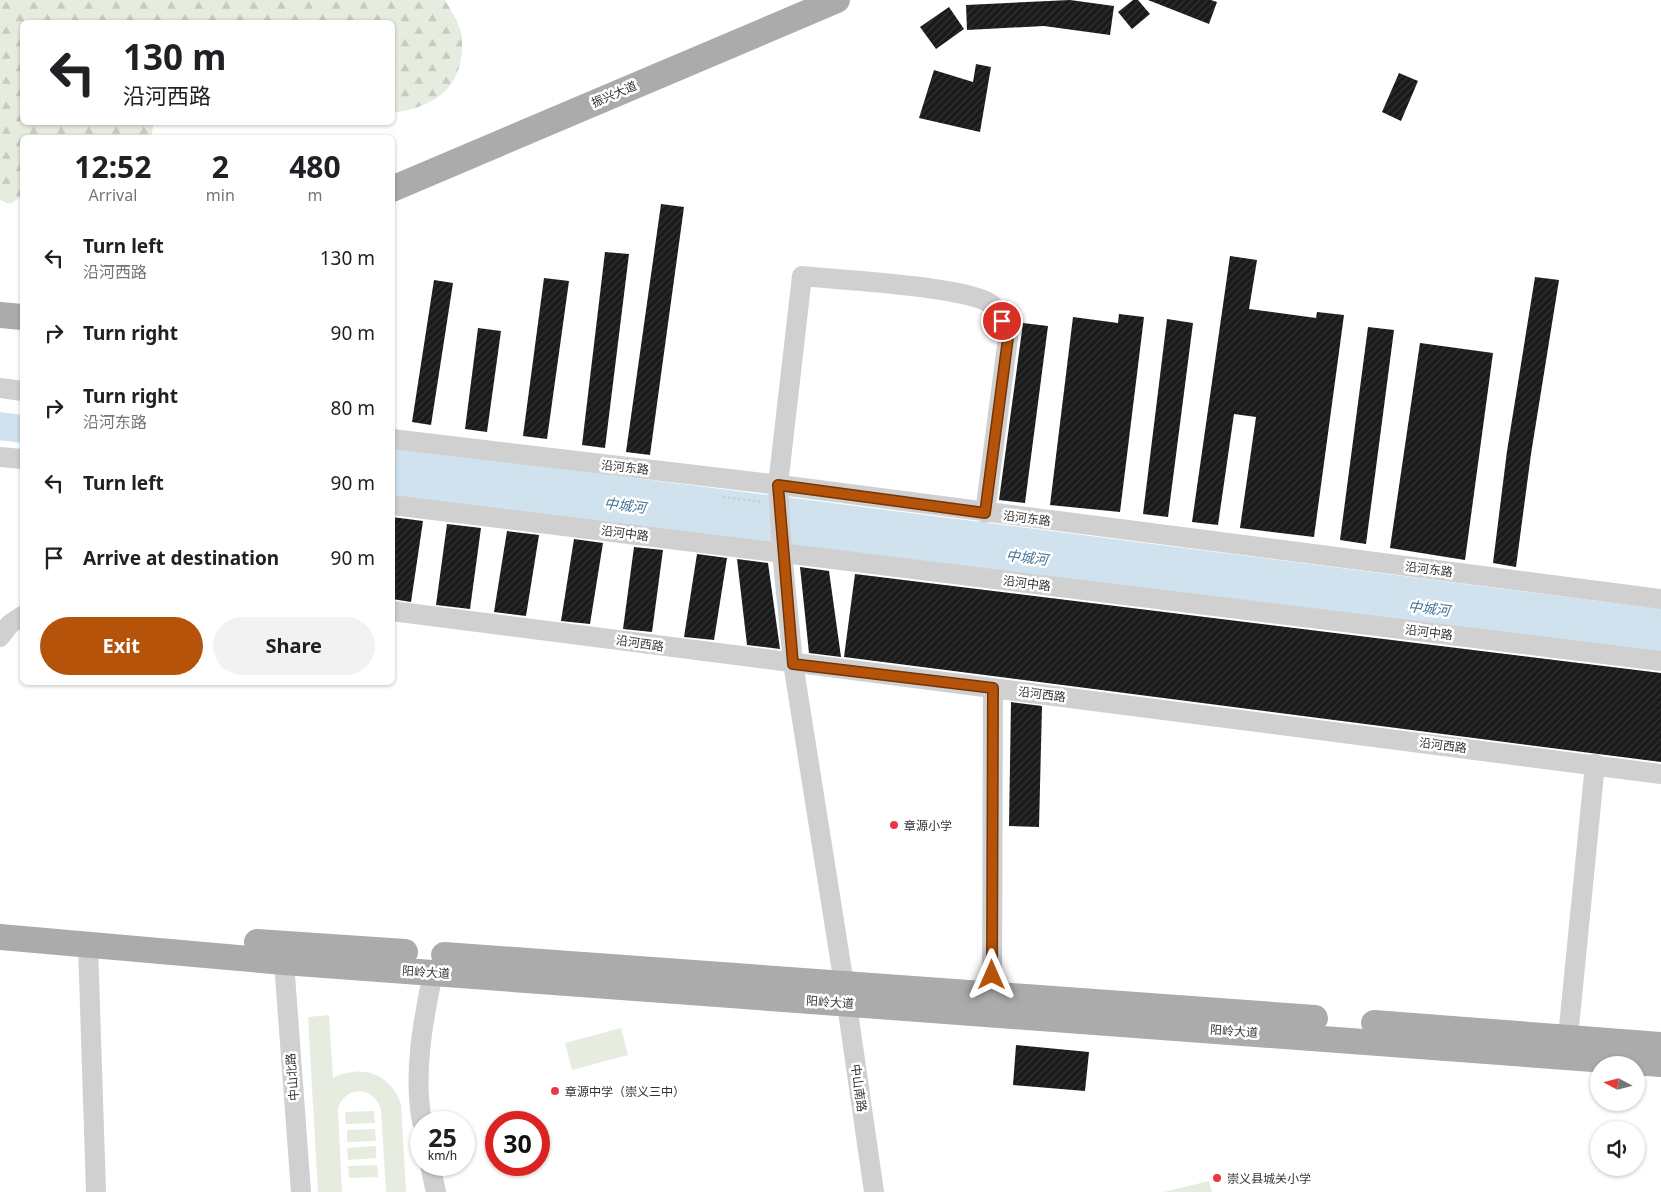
<!DOCTYPE html>
<meta charset="utf-8">
<style>
:root{--surface:#fff;--page:#f2f2f2;--text:#202124;--muted:#757577;--accent:#b45309}
body{margin:0;font-family:"Noto Sans","Noto Sans SC",sans-serif;background:var(--page);color:var(--text);height:100vh;display:flex;flex-direction:column;font-size:19px;white-space:nowrap}
*{box-sizing:border-box;margin:0}
p{font-size:16px;color:var(--muted)}
.icon{flex:none;width:28px;height:28px;fill:none;stroke:currentColor;stroke-width:2;stroke-linecap:round;stroke-linejoin:round}
.map{position:relative;flex:1;overflow:hidden}
.panel{position:absolute;left:20px;top:135px;width:375px;height:550px;display:flex;flex-direction:column;background:var(--surface);border-radius:8px;box-shadow:0 1px 4px #0004}
.panel>*{flex:none}
.hud{position:absolute;left:20px;top:20px;width:375px;height:105px;border-radius:8px;box-shadow:0 1px 4px #0004;background:#fff;color:var(--text);overflow:hidden}
.needle{width:32px;rotate:277deg}
.fabs{position:absolute;left:1590px;top:1056px;display:grid;gap:10px}
.fabs a{display:grid;place-items:center;width:55px;height:55px;border-radius:50%;background:var(--surface);box-shadow:0 1px 4px #0004;font-size:25px}
.speed{position:absolute;left:410px;top:1111px;display:flex;gap:10px;font-size:25px;font-weight:700;text-align:center}
.speed>*{display:grid;place-content:center;width:65px;height:65px;border-radius:50%;background:var(--surface);box-shadow:0 1px 4px #0004;line-height:1}
.speed small{font-size:12px;font-weight:400}
.speed .limit{border:8px solid #d22;background:#fff;color:#111}
.pin{position:absolute;display:grid;place-items:center;width:42px;height:42px;color:#fff;margin:-21px;border:2px solid #fff;border-radius:50%;box-shadow:0 1px 5px #0007}
.me{position:absolute;width:55px;margin:-28px;rotate:0deg;stroke-linejoin:round;filter:drop-shadow(0 0 4px #0008)}
.turn{display:flex;align-items:center;gap:18px;height:105px;padding:0 20px;font-size:22px}
.turn .icon{width:65px;height:65px;stroke-width:2.5}
.turn b{display:block;font-size:35px;line-height:42px}
.eta{display:flex;justify-content:space-evenly;align-items:center;height:85px;text-align:center}
.eta b{font-size:30px;font-weight:700;line-height:35px}
.cta{display:flex;gap:10px;margin-top:auto;padding:10px 20px}
.cta a{flex:1;height:58px;border-radius:30px;background:var(--accent);color:#fff;font-size:20px;font-weight:700;line-height:58px;text-align:center}
.cta a+a{background:var(--page);color:var(--text)}
ul{padding:0;list-style:none}
li{display:flex;align-items:center;gap:15px;height:75px;padding:0 20px}
li div{flex:1}
li b{display:block;font-size:19px}
li em{font-style:normal}
.map>svg:first-child{display:block}
.forest{fill:url(#forest-firs)}
.pitch{fill:#e6ecdf}
.lines{fill:none;stroke-linecap:round;stroke-linejoin:round}
.river{stroke:#cfe2ee;stroke-width:28}
.building{fill:url(#building-hatch)}
.path{stroke:#cdcdcd;stroke-width:2.5;stroke-dasharray:2.5 2.5;stroke-linecap:butt}
.minor{stroke:#d0d0d0;stroke-width:20}
.major{stroke:#ababab;stroke-width:26}
.route-casing{stroke:#753606;stroke-width:12}
.route{stroke:#b45309;stroke-width:9}
.poi-dot{fill:#e63946;stroke:#fff;stroke-width:2}
.labels{text-anchor:middle;dominant-baseline:central;stroke-width:5;stroke-linejoin:round;paint-order:stroke}
.street-label{font-size:12px;fill:#333;stroke:#fff}
.poi-label{font-size:12px;fill:#333;stroke:#fff;text-anchor:start}
.water-label{font-size:14px;font-style:italic;fill:#3f7597;stroke:#fff}
</style>
<div class="map">
<svg width="1661" height="1192" viewBox="0 0 1661 1192">
<defs>
<pattern id="forest-firs" width="22" height="20" patternUnits="userSpaceOnUse" patternTransform="scale(1.25)"><rect width="22" height="20" fill="#e6ecdf"/><path d="M5 1l3.5 6h-7zM16 11l3.5 6h-7z" fill="#c6cbc0"/></pattern>
<pattern id="building-hatch" width="6" height="6" patternUnits="userSpaceOnUse" patternTransform="scale(1.25)"><rect width="6" height="6" fill="#1a1a1a"/><path d="M-1 1l2-2M0 6l6-6M5 7l2-2" fill="none" stroke="#333"/></pattern>
</defs>
<rect width="100%" height="100%" fill="#fff"/>
<path class="forest" d="M0 0H445C451 11 461 25 462 38 464 88 437 106 393 113L392 22H22V122L154 123 151 137 22 138V196L10 204 0 200Z"/>
<path class="pitch" d="M329 1015 333 1078C362 1064 390 1073 401 1104L406 1192H386L381 1109C373 1086 346 1085 338 1108L342 1192H318L308 1017Z
M621 1028 628 1055 572 1070 565 1043Z
M374 1111 375 1123 346 1124 345 1112Z
M375 1129 376 1141 347 1142V1130Z
M376 1146V1158L348 1160 347 1148Z
M377 1165 378 1177 349 1178 348 1166Z
M1209 1181 1212 1192H1164Z"/>
<g class="lines">
<path class="river" d="M0 426 22 429
M392 461 1661 623
M392 483 1661 645"/>
</g>
<path class="building" d="M1070 0 1114 6 1110 35 1044 26 967 30 966 5Z
M1133 0H1138L1150 14 1132 29 1118 12Z
M1148 0H1211L1217 2 1209 24Z
M949 7 964 29 936 49 920 27Z
M976 64 991 67 980 132 919 118 934 70 973 82Z
M1399 73 1418 81 1401 121 1382 112Z
M661 204 684 207 650 455 626 452Z
M605 252 629 254 605 448 582 445Z
M1230 256 1257 260 1249 309 1316 318 1317 312 1344 315 1314 537 1240 528 1256 417 1234 414 1218 525 1192 522Z
M1535 277 1559 280 1531 454 1516 567 1493 563 1507 451Z
M544 278 569 281 547 439 523 436Z
M434 280 453 283 431 425 412 422Z
M1119 314 1144 317 1120 512 1050 505 1073 317 1118 323Z
M1167 319 1193 323 1168 517 1143 514Z
M1023 323 1048 326 1025 503 999 500Z
M1368 327 1394 330 1366 544 1340 540Z
M478 328 501 331 487 432 465 429Z
M1420 343 1493 353 1465 560 1390 548Z
M392 517 423 521 411 602 392 599Z
M447 524 481 528 470 609 436 605Z
M507 531 539 535 526 616 494 612Z
M574 539 603 543 590 624 561 621Z
M634 547 663 550 652 632 623 629Z
M697 554 727 558 714 640 684 637Z
M737 559 768 563 780 649 747 645Z
M800 567 829 571 841 657 809 653Z
M855 574 1661 673V762L844 657Z
M1011 702 1042 706 1039 827 1009 826Z
M1016 1045 1089 1052 1085 1091 1013 1085Z"/>
<g class="lines">
<path class="path" d="M723 497 763 502"/>
<path class="minor" d="M0 388 22 391
M392 439 788 486 1661 599
M0 457 22 459
M392 505 1661 661
M392 611 1661 774
M0 637 10 624 22 616
M88 945 96 1192
M284 962 301 1192
M992 994 993 688
M1568 1037 1595 764
M422 1122C413 1073 423 1021 433 973
M430 1165 436 1192
M874 1192 844 984 793 663 782 552 778 485 802 276C840 280 965 286 991 304 1001 311 1005 328 1008 338L985 513"/>
<path class="major" d="M392 189 837 0
M0 315 22 317
M0 937 284 962 1661 1064
M257 942 405 952
M444 955 1315 1018
M1374 1023 1661 1045"/>
</g>
<g class="lines">
<g class="route-casing">
<path id="route" d="M992 975 993 688 793 664 778 485 985 513 1008 338 1002 321"/>
</g>
<use href="#route" class="route"/>
</g>
<g class="poi-dot">
<circle cx="894" cy="825" r="5"/>
<circle cx="555" cy="1091" r="5"/>
<circle cx="1217" cy="1178" r="5"/>
</g>
<g class="labels">
<g class="street-label">
<text transform="translate(614 94) rotate(-23)">振兴大道</text>
<text transform="translate(625 467) rotate(6)">沿河东路</text>
<text transform="translate(1027 518) rotate(7)">沿河东路</text>
<text transform="translate(625 533) rotate(7)">沿河中路</text>
<text transform="translate(1429 569) rotate(7)">沿河东路</text>
<text transform="translate(1027 583) rotate(7)">沿河中路</text>
<text transform="translate(1429 632) rotate(7)">沿河中路</text>
<text transform="translate(640 643) rotate(8)">沿河西路</text>
<text transform="translate(1042 694) rotate(7)">沿河西路</text>
<text transform="translate(1443 745) rotate(7)">沿河西路</text>
<text transform="translate(426 972) rotate(4)">阳岭大道</text>
<text transform="translate(830 1002) rotate(4)">阳岭大道</text>
<text transform="translate(1234 1031) rotate(4)">阳岭大道</text>
<text transform="translate(292 1077) rotate(-95)">中山北路</text>
<text transform="translate(859 1088) rotate(82)">中山南路</text>
</g>
<g class="poi-label">
<text x="904" y="825">章源小学</text>
<text x="565" y="1091">章源中学（崇义三中）</text>
<text x="1227" y="1178">崇义县城关小学</text>
</g>
<g class="water-label">
<text transform="translate(625 505) rotate(7)">中城河</text>
<text transform="translate(1027 557) rotate(7)">中城河</text>
<text transform="translate(1429 608) rotate(7)">中城河</text>
</g>
</g>
</svg>
<div class="fabs">
<a><svg class="needle" viewBox="-14 -14 28 28"><path d="M0-13l5 13h-10z" fill="#e53935"/><path d="M0 13l5-13h-10z" fill="#757577"/></svg></a>
<a><svg class="icon" aria-label="sound" viewBox="0 0 24 24"><path d="M4 9h4l5-4v14l-5-4H4zM17 9q2 3 0 6"/></svg></a>
</div>
<div class="speed"><div>25<small>km/h</small></div><div class="limit">30</div></div>
<div class="pin" style="left:1002px;top:321px;background:#d93025"><svg class="icon" aria-label="arrive" viewBox="0 0 24 24"><path d="M6 21V4h12l-3 4 3 4H6"/></svg></div>
<svg class="me" style="left:992px;top:975px" viewBox="-20 -20 40 40"><path d="M0-17L14 15 0 8-14 15z" fill="#b45309" stroke="#fff" stroke-width="4"/></svg>
<div class="hud">
<div class="turn"><svg class="icon" aria-label="left" viewBox="0 0 24 24"><path d="M17 20v-9H6M10 6l-5 5 5 5"/></svg><div><b>130 m</b>沿河西路</div></div>
</div>
<section class="panel">
<div class="eta">
<div><b>12:52</b><p>Arrival</p></div>
<div><b>2</b><p>min</p></div>
<div><b>480</b><p>m</p></div>
</div>
<ul>
<li><svg class="icon" aria-label="left" viewBox="0 0 24 24"><path d="M17 20v-9H6M10 6l-5 5 5 5"/></svg><div><b>Turn left</b><p>沿河西路</p></div><em>130 m</em></li>
<li><svg class="icon" aria-label="right" viewBox="0 0 24 24"><path d="M7 20v-9h11M14 6l5 5-5 5"/></svg><div><b>Turn right</b></div><em>90 m</em></li>
<li><svg class="icon" aria-label="right" viewBox="0 0 24 24"><path d="M7 20v-9h11M14 6l5 5-5 5"/></svg><div><b>Turn right</b><p>沿河东路</p></div><em>80 m</em></li>
<li><svg class="icon" aria-label="left" viewBox="0 0 24 24"><path d="M17 20v-9H6M10 6l-5 5 5 5"/></svg><div><b>Turn left</b></div><em>90 m</em></li>
<li><svg class="icon" aria-label="arrive" viewBox="0 0 24 24"><path d="M6 21V4h12l-3 4 3 4H6"/></svg><div><b>Arrive at destination</b></div><em>90 m</em></li>
</ul>
<div class="cta"><a>Exit</a><a>Share</a></div>
</section>
</div>
